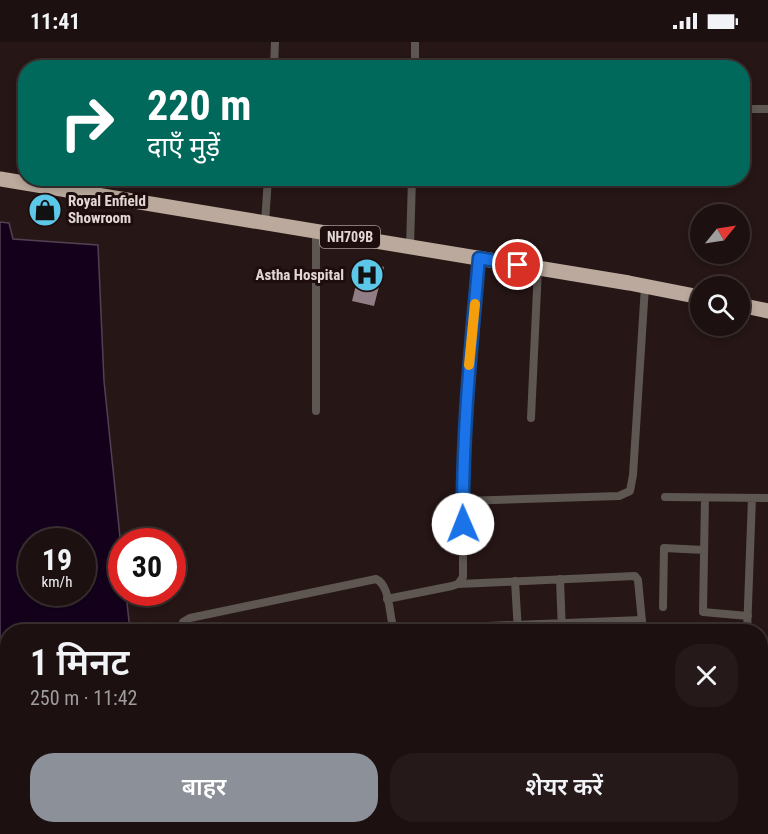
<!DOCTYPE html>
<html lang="hi">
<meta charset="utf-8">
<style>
:root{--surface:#1c1010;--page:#251919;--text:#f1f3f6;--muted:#a09d9f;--line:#3a3030;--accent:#8c9099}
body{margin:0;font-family:"Roboto Condensed","Noto Sans Devanagari",sans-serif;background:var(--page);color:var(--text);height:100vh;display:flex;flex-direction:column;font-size:22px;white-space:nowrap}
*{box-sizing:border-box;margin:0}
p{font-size:20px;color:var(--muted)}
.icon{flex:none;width:33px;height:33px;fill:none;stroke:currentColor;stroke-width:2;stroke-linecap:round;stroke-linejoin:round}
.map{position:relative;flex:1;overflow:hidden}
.side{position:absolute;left:0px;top:582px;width:768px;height:210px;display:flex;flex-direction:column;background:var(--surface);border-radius:24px 24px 0 0;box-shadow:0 3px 9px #0003,0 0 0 2px var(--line)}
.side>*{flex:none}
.hud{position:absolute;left:18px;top:18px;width:732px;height:126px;border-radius:24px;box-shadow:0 3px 9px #0003,0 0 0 2px var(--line);background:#00695c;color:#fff;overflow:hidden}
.needle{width:39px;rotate:60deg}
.buttons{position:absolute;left:690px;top:162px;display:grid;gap:12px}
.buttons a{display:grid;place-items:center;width:60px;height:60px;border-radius:50%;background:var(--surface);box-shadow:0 3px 9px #0003,0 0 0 2px var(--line);font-size:30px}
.speed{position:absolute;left:18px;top:486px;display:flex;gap:12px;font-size:30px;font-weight:700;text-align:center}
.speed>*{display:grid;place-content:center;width:78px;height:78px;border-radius:50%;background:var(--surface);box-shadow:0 3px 9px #0003,0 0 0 2px var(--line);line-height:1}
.speed small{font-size:15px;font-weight:400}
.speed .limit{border:9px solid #d22;background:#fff;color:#111}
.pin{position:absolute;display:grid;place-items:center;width:51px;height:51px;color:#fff;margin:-26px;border:3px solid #fff;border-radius:50%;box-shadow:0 2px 6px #0007}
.me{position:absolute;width:66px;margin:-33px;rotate:359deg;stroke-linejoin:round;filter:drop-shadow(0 0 4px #0008)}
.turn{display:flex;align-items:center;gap:21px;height:126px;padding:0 30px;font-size:27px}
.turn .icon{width:78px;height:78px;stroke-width:2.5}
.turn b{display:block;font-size:42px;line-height:51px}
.round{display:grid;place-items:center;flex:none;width:63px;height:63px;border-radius:24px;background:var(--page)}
.head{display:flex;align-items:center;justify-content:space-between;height:102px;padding:0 30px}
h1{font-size:36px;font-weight:600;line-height:45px}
.cta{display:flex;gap:12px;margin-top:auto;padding:12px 30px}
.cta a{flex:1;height:69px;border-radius:24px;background:var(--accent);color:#fff;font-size:24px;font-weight:600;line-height:69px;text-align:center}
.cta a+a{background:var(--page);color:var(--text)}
.status{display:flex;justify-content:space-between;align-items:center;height:42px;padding:0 30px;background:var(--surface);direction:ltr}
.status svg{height:16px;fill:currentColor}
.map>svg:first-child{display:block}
.water{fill:#14001b;stroke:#524053;stroke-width:1.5;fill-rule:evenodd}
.building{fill:#917d85}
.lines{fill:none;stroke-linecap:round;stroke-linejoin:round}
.street{stroke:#5d5651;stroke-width:8}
.highway{stroke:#baa99c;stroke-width:15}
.route-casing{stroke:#114b97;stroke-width:15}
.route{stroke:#1a73e8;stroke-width:10}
.slow{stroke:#f59e0b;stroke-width:10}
.labels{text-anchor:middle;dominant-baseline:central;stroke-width:6;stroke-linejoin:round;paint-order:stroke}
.shield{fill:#1d0d0c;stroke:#a89a99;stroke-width:1.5}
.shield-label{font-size:14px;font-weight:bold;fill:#e3d7d5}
.poi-label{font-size:15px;font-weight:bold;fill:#e3d7d5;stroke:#1d0d0c;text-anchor:start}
</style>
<div class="status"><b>11:41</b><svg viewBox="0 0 49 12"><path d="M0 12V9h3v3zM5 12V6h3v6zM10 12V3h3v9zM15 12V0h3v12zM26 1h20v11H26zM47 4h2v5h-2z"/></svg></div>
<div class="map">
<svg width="768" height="792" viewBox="0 0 768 792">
<rect width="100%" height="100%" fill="#261615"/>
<path class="water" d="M0 180 9 181 13 197 98 203 104 339 121 505 122 550 126 551 130 589 8 590 7 621 0 622ZM32 500H82V550H32Z"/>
<path class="building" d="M362 219 384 225 374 264 352 259Z"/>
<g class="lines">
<path class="street" d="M274 26 275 0
M415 26V0
M742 67H768
M265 181 268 136
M410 205 412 136
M316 369V189
M531 376 538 226
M665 455 768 456
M705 456 703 570 748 574
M463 459 619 454 630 449 633 433 645 244
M560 537 562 590
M515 539 518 590
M458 542 635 534 638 538 643 590
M387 557 452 544 458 542 463 535V426L465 372 479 216
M663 565 664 506 704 508
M487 584 642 578
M184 590 183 580 190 576 376 537C389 543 389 567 392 580V585L387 590
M747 590 752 456
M760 607H768
M5 652 8 691
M760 656 768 655
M760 707H768
M760 759H768
M0 765 8 764
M34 784 35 792
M507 784 510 792
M66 792 131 784"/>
<path class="highway" d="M0 137 629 241 700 255
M740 263 768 269"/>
</g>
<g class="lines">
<g class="route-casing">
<path id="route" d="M463 482C462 393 471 305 479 216L518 223"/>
</g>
<use href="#route" class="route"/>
<path class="slow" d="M469 323 475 262"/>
</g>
<defs>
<g id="shop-disc" transform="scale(1.725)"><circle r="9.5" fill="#5cc7e8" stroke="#1d0d0c"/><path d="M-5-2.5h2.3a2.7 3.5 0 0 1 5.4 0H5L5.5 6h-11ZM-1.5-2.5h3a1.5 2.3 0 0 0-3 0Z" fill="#111"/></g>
<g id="hospital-disc" transform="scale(1.725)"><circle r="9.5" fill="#5cc7e8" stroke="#1d0d0c"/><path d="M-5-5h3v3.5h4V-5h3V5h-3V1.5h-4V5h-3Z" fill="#111"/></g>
</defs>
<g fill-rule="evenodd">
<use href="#shop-disc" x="45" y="168"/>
<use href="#hospital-disc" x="367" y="233"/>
</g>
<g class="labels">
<rect class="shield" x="320" y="184" width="60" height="22" rx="4.5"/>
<g class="shield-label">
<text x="350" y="195">NH709B</text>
</g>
<g class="poi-label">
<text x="68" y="159">Royal Enfield<tspan x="68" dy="17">Showroom</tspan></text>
<text x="344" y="233" text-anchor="end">Astha Hospital</text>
</g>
</g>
</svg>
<div class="buttons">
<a><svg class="needle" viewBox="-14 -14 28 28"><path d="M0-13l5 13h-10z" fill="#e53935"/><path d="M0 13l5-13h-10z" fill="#a09d9f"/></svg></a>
<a><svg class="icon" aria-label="search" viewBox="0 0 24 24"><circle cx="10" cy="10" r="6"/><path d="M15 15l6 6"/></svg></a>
</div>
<div class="speed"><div>19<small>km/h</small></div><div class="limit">30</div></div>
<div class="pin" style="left:518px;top:223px;background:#d93025"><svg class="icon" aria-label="arrive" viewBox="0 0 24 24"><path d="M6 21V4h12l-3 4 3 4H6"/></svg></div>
<svg class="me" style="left:463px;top:482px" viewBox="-20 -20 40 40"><circle r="19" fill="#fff"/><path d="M0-13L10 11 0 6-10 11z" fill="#1a73e8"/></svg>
<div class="hud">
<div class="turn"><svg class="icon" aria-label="right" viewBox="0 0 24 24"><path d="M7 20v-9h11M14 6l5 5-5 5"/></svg><div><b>220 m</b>दाएँ मुड़ें</div></div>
</div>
<section class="side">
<div class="head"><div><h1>1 मिनट</h1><p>250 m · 11:42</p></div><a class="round"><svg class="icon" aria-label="close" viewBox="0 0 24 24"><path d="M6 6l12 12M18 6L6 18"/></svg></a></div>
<div class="cta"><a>बाहर</a><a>शेयर करें</a></div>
</section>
</div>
